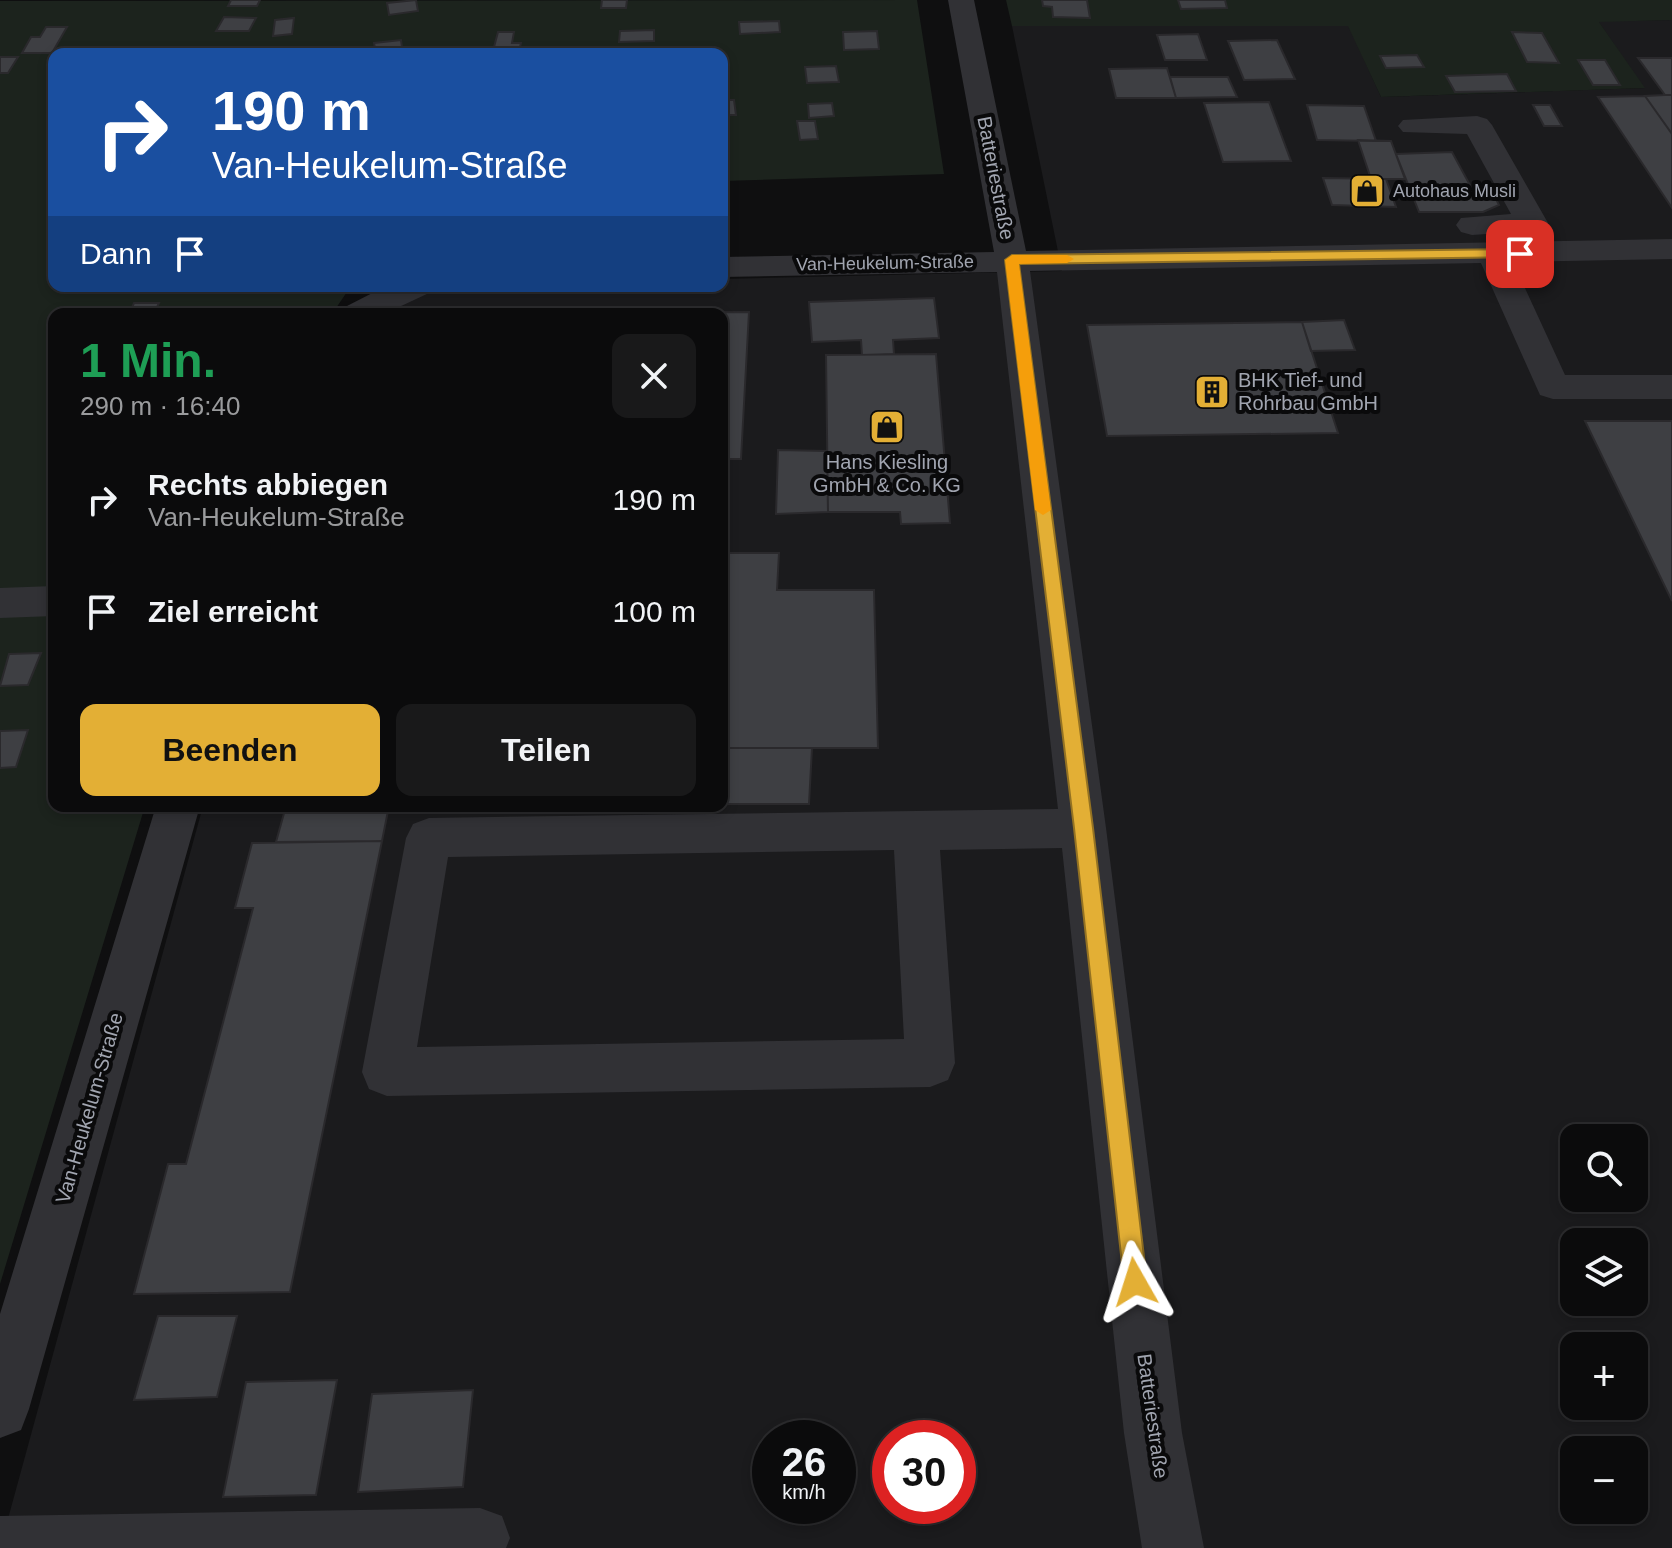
<!DOCTYPE html>
<html lang="de">
<meta charset="utf-8">
<style>
:root{--surface:#0b0b0c;--page:#19191a;--text:#f1f3f6;--muted:#9a9b9d;--line:#2b2b2d;--accent:#e3af35}
body{margin:0;font-family:Helvetica,sans-serif;background:var(--page);color:var(--text);height:100vh;display:flex;flex-direction:column;font-size:30px;white-space:nowrap}
*{box-sizing:border-box;margin:0}
p{font-size:26px;color:var(--muted)}
.icon{flex:none;width:44px;height:44px;fill:none;stroke:currentColor;stroke-width:2;stroke-linecap:round;stroke-linejoin:round}
.map{position:relative;flex:1;overflow:hidden}
.sheet{position:absolute;left:48px;top:308px;width:680px;height:504px;display:flex;flex-direction:column;background:var(--surface);border-radius:16px;box-shadow:0 4px 12px #0003,0 0 0 2px var(--line)}
.sheet>*{flex:none}
.top-card{position:absolute;left:48px;top:48px;width:680px;height:244px;border-radius:16px;box-shadow:0 4px 12px #0003,0 0 0 2px var(--line);background:#1a4fa0;color:#fff;overflow:hidden}
.fabs{position:absolute;left:1560px;top:1124px;display:grid;gap:16px}
.fabs a{display:grid;place-items:center;width:88px;height:88px;border-radius:16px;background:var(--surface);box-shadow:0 4px 12px #0003,0 0 0 2px var(--line);font-size:40px}
.speed{position:absolute;left:752px;top:1420px;display:flex;gap:16px;font-size:40px;font-weight:700;text-align:center}
.speed>*{display:grid;place-content:center;width:104px;height:104px;border-radius:50%;background:var(--surface);box-shadow:0 4px 12px #0003,0 0 0 2px var(--line);line-height:1}
.speed small{font-size:20px;font-weight:400}
.speed .limit{border:12px solid #d22;background:#fff;color:#111}
.pin{position:absolute;display:grid;place-items:center;width:68px;height:68px;color:#fff;margin:-34px;border-radius:16px;box-shadow:0 4px 12px #0006}
.me{position:absolute;width:88px;margin:-44px;rotate:354deg;stroke-linejoin:round;filter:drop-shadow(0 0 6px #0008)}
.turn{display:flex;align-items:center;gap:28px;height:168px;padding:0 32px;font-size:36px}
.turn .icon{width:104px;height:104px;stroke-width:2.5}
.turn b{display:block;font-size:56px;line-height:68px}
.then{display:flex;align-items:center;height:76px;padding:0 32px;background:#0003;gap:16px;font-size:30px}
.round{display:grid;place-items:center;flex:none;width:84px;height:84px;border-radius:16px;background:var(--page)}
.headline{display:flex;align-items:center;justify-content:space-between;height:136px;padding:0 32px}
h1{font-size:48px;font-weight:700;line-height:60px;color:#1e9e55}
.action{display:flex;gap:16px;margin-top:auto;padding:16px 32px}
.action a{flex:1;height:92px;border-radius:16px;background:var(--accent);color:#111;font-size:32px;font-weight:700;line-height:92px;text-align:center}
.action a+a{background:var(--page);color:var(--text)}
ul{padding:0;list-style:none}
li{display:flex;align-items:center;gap:24px;height:112px;padding:0 32px}
li div{flex:1}
li b{display:block;font-size:30px}
li em{font-style:normal}
.map>svg:first-child{display:block}
.built{fill:#1b1b1d;fill-rule:evenodd}
.green{fill:#1c231d}
.building{fill:#3e3f43;stroke:#2a292c;stroke-width:2}
.lines{fill:none;stroke-linecap:round;stroke-linejoin:round}
.minor{fill:#313135;fill-rule:evenodd}
.route{fill:#e3af35;stroke:#947222;stroke-width:2}
.slow{fill:#f59e0b}
.labels{text-anchor:middle;dominant-baseline:central;stroke-width:8;stroke-linejoin:round;paint-order:stroke}
.far-poi-label{font-size:18px;fill:#a1a5b0;stroke:#0a0a0b;text-anchor:start}
.far-street-label{font-size:18px;fill:#a1a5b0;stroke:#0a0a0b}
.street-label{font-size:20px;fill:#a1a5b0;stroke:#0a0a0b}
.poi-label{font-size:20px;fill:#a1a5b0;stroke:#0a0a0b;text-anchor:start}
</style>
<div class="map">
<svg width="1672" height="1548" viewBox="0 0 1672 1548">
<rect width="100%" height="100%" fill="#0f0f10"/>
<path class="built" d="M1672 20V1548H0L203 806H722V314H379L430 292 461 286H722V279L1062 271 1012 26H1349L1381 97 1644 88 1598 21ZM1574 1138H1634V1198H1574ZM1574 1242H1634V1302H1574ZM1574 1346H1634V1406H1574ZM770 1438H838V1506H770ZM890 1438H958V1506H890ZM1574 1450H1634V1510H1574Z"/>
<path class="green" d="M917 0 944 174 722 181V54H54V286H351L332 314H54V806H145L0 1284V1Z
M1006 0H1672V20L1599 22 1645 88 1381 97 1348 26H1012Z"/>
<path class="building" d="M231 0H260L257 6H228Z
M416 0 418 11 389 15 387 3Z
M602 0H627L626 8H601Z
M1042 0H1087L1090 18 1053 17 1052 7 1043 6Z
M1178 0H1225L1227 8 1181 9Z
M224 17 256 18 249 31H216Z
M294 18 292 34 273 36 275 20Z
M779 21 780 32 740 34 739 22Z
M46 27H67L52 53H22L31 37H40Z
M654 30V41L619 42 620 31Z
M877 31 879 49 844 50 843 32Z
M498 32H514L512 43H521L520 47H494Z
M1512 32 1542 33 1559 63 1527 62Z
M1198 34 1207 60H1165L1157 35Z
M401 40 403 54H376L374 43Z
M1277 40 1295 79 1244 80 1228 41Z
M1417 55 1424 67 1386 68 1380 56Z
M0 57H18L8 73H0Z
M1638 58H1672V95H1665Z
M1578 60H1605L1620 85H1593Z
M836 66 839 82 807 83 805 67Z
M1167 68 1176 98H1116L1109 69Z
M1507 74 1516 91 1455 92 1446 76Z
M1170 77H1228L1237 97 1176 98Z
M1665 95H1672V134L1645 96Z
M1645 96 1672 134V208L1598 97Z
M722 100H734L736 115H722Z
M1269 102 1291 161 1223 162 1204 103Z
M832 103 834 116 809 118 808 104Z
M1307 105 1364 106 1376 141 1317 140Z
M1533 105H1550L1562 126H1544Z
M797 121H815L818 139 800 140Z
M1358 140 1391 141 1405 179H1371Z
M1452 152 1471 187H1490L1499 205 1483 212H1419L1396 154Z
M1323 178 1386 179 1396 207 1332 205Z
M934 298 939 338 893 340 894 354 862 355 861 340 812 342 809 302Z
M134 303H159L154 314H129Z
M749 312 741 459H722V314H483Z
M1344 320 1355 350 1311 351 1302 322Z
M1302 322 1338 433 1107 436 1087 325Z
M936 354 950 523 901 524 900 512H828L826 355Z
M1585 421H1672V601Z
M778 450 827 451 828 512 776 514Z
M722 553H779L777 590H874L878 748H722Z
M41 653 28 685 0 686 9 654Z
M28 730 16 767 0 768V731Z
M722 748H812L809 804H722Z
M286 806H389L382 841 276 842Z
M382 841 290 1292 134 1294 168 1164H186L253 908H235L252 843Z
M158 1316H237L217 1397 134 1400Z
M337 1380 316 1495 223 1497 246 1382Z
M473 1390 463 1487 358 1492 372 1394Z"/>
<g class="lines">
<path class="minor" d="M948 0H974L1026 251 1672 239V259L1513 262 1565 375H1672V399H1553L1540 395 1481 263 1030 271 1106 828 1182 1433 1204 1548H1142L1124 1433 1062 848 940 850 955 1063 948 1080 930 1087 387 1096 369 1089 362 1072 406 838 413 824 429 818 1058 809 997 272 722 277V257L994 252ZM894 850 904 1039 417 1047 448 857Z
M1477 116 1487 119 1492 125 1548 223 1543 230 1472 235 1461 232 1456 225 1461 218 1511 214 1467 134 1403 132 1398 126 1403 120Z
M386 286H434L429 293 384 314H342L347 306Z
M54 586V616L0 618V588Z
M156 806H200L29 1409 21 1430 0 1438V1314Z
M480 1508 502 1516 510 1538 506 1548H0V1516Z"/>
</g>
<path class="route" d="M1520 249 1527 254 1525 257 1019 264 1093 828 1147 1282 1143 1290 1135 1293 1127 1290 1124 1282 1074 828 1005 260 1012 255Z"/>
<path class="slow" d="M1012 255H1067L1074 259 1067 263 1019 264 1051 510 1043 515 1035 510 1005 260Z"/>
<defs>
<g id="shop-square" transform="scale(1.8)"><rect x="-9" y="-9" width="18" height="18" rx="4" fill="#e3af35" stroke="#0a0a0b"/><path d="M-5-2.5h2.3a2.7 3.5 0 0 1 5.4 0H5L5.5 6h-11ZM-1.5-2.5h3a1.5 2.3 0 0 0-3 0Z" fill="#111"/></g>
<g id="building-square" transform="scale(1.8)"><rect x="-9" y="-9" width="18" height="18" rx="4" fill="#e3af35" stroke="#0a0a0b"/><path d="M-4-6H4V6H1V3H-1V6H-4ZM-2.5-4.3h1.7v1.8h-1.7ZM.8-4.3h1.7v1.8H.8ZM-2.5-1h1.7V.8h-1.7ZM.8-1h1.7V.8H.8Z" fill="#111"/></g>
</defs>
<g fill-rule="evenodd">
<use href="#shop-square" x="1367" y="191"/>
<use href="#building-square" x="1212" y="392"/>
<use href="#shop-square" x="887" y="427"/>
</g>
<g class="labels">
<g class="far-poi-label">
<text x="1393" y="191">Autohaus Musli</text>
</g>
<g class="far-street-label">
<text transform="translate(885 263) rotate(-1)">Van-Heukelum-Straße</text>
</g>
<g class="street-label">
<text transform="translate(996 178) rotate(79)">Batteriestraße</text>
<text transform="translate(89 1108) rotate(-74)">Van-Heukelum-Straße</text>
<text transform="translate(1153 1416) rotate(82)">Batteriestraße</text>
</g>
<g class="poi-label">
<text x="1238" y="380">BHK Tief- und<tspan x="1238" dy="23">Rohrbau GmbH</tspan></text>
<text x="887" y="462" text-anchor="middle">Hans Kiesling<tspan x="887" dy="23">GmbH &amp; Co. KG</tspan></text>
</g>
</g>
</svg>
<div class="fabs">
<a><svg class="icon" aria-label="search" viewBox="0 0 24 24"><circle cx="10" cy="10" r="6"/><path d="M15 15l6 6"/></svg></a>
<a><svg class="icon" aria-label="layers" viewBox="0 0 24 24"><path d="M12 4l9 5-9 5-9-5zM3 14l9 5 9-5"/></svg></a>
<a>+</a>
<a>−</a>
</div>
<div class="speed"><div>26<small>km/h</small></div><div class="limit">30</div></div>
<div class="pin" style="left:1520px;top:254px;background:#d93025"><svg class="icon" aria-label="arrive" viewBox="0 0 24 24"><path d="M6 21V4h12l-3 4 3 4H6"/></svg></div>
<svg class="me" style="left:1135px;top:1282px" viewBox="-20 -20 40 40"><path d="M0-17L14 15 0 8-14 15z" fill="#e3af35" stroke="#fff" stroke-width="4"/></svg>
<div class="top-card">
<div class="turn"><svg class="icon" aria-label="right" viewBox="0 0 24 24"><path d="M7 20v-9h11M14 6l5 5-5 5"/></svg><div><b>190 m</b>Van-Heukelum-Straße</div></div>
<div class="then">Dann<svg class="icon" aria-label="arrive" viewBox="0 0 24 24"><path d="M6 21V4h12l-3 4 3 4H6"/></svg></div>
</div>
<section class="sheet">
<div class="headline"><div><h1>1 Min.</h1><p>290 m · 16:40</p></div><a class="round"><svg class="icon" aria-label="close" viewBox="0 0 24 24"><path d="M6 6l12 12M18 6L6 18"/></svg></a></div>
<ul>
<li><svg class="icon" aria-label="right" viewBox="0 0 24 24"><path d="M7 20v-9h11M14 6l5 5-5 5"/></svg><div><b>Rechts abbiegen</b><p>Van-Heukelum-Straße</p></div><em>190 m</em></li>
<li><svg class="icon" aria-label="arrive" viewBox="0 0 24 24"><path d="M6 21V4h12l-3 4 3 4H6"/></svg><div><b>Ziel erreicht</b></div><em>100 m</em></li>
</ul>
<div class="action"><a>Beenden</a><a>Teilen</a></div>
</section>
</div>
